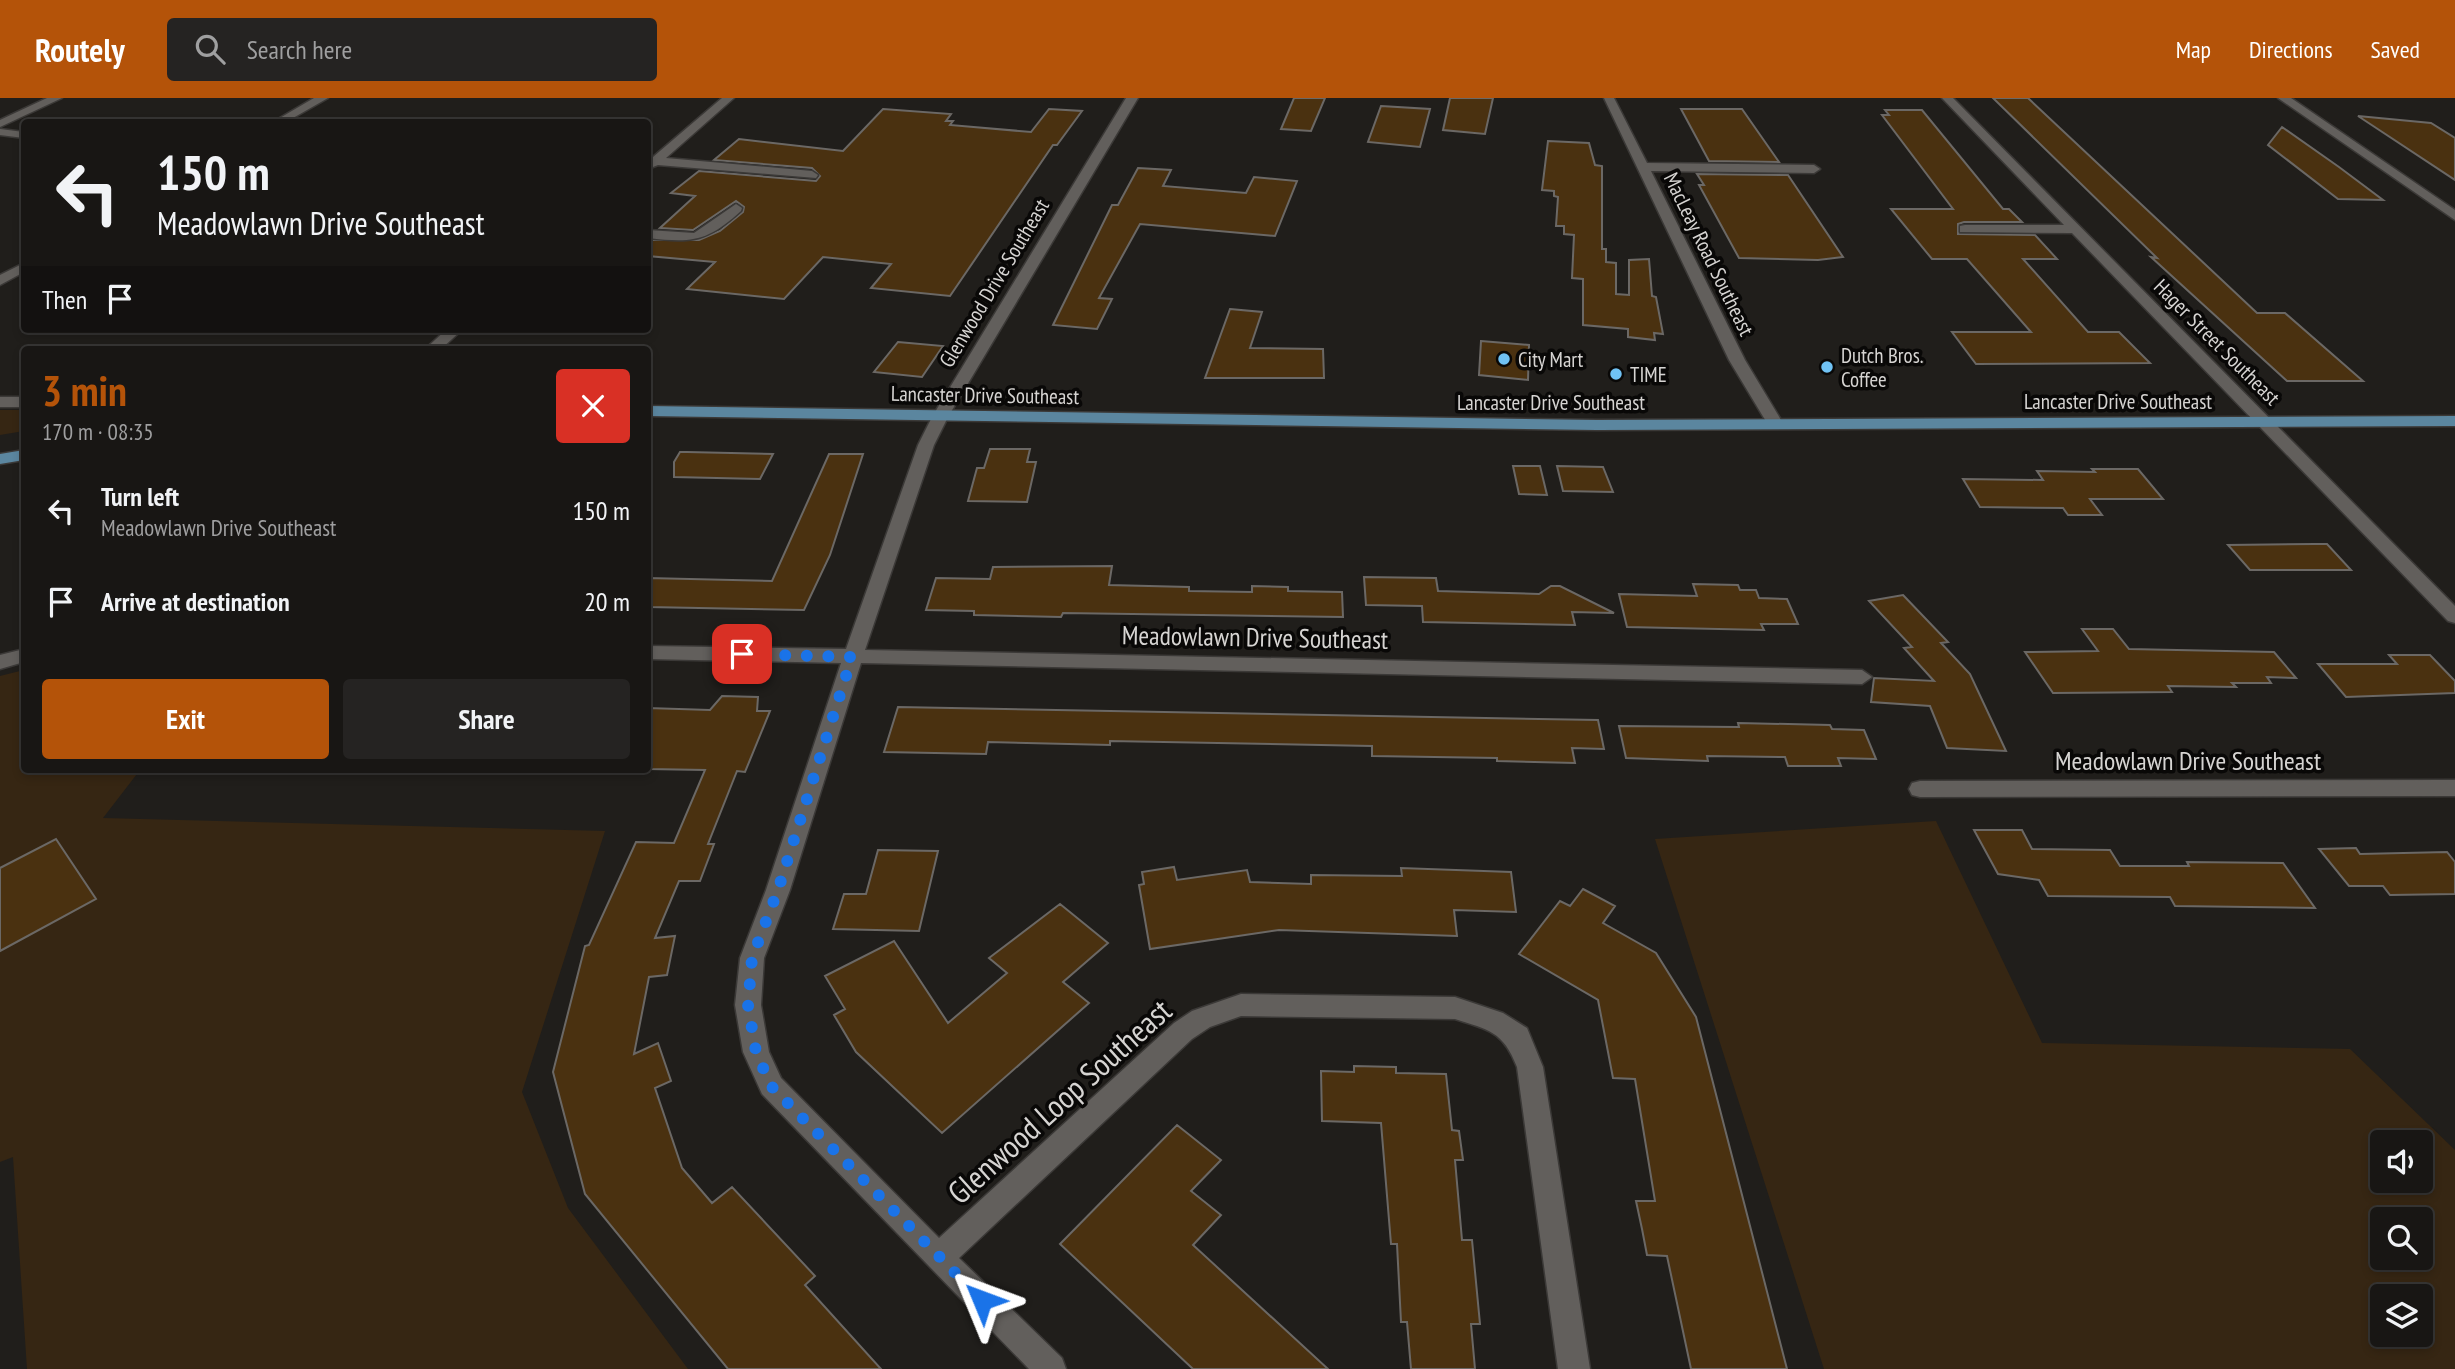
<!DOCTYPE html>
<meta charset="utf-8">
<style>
:root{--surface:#181614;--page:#252322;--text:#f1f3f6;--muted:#9f9fa0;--line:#363534;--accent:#b45309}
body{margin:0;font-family:"PT Sans Narrow",sans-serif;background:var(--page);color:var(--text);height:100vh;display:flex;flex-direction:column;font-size:26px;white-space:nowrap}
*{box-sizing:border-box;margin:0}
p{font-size:23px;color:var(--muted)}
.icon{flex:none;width:38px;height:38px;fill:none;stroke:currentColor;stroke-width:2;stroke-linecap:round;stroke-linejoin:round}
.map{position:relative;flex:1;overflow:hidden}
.sheet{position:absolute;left:21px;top:248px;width:630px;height:427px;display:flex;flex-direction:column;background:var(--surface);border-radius:7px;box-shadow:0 4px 10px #0003,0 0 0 2px var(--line)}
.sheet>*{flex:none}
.guide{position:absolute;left:21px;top:21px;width:630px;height:214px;border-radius:7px;box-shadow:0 4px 10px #0003,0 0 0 2px var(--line);background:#181614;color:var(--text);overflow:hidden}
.controls{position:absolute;left:2370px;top:1032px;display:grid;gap:14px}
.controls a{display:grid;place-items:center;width:63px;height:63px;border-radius:7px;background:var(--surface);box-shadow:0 4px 10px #0003,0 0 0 2px var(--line);font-size:35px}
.pin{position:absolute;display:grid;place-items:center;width:60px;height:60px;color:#fff;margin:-30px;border-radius:14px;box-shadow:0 4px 10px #0006}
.me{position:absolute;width:77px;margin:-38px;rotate:314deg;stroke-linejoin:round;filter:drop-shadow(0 0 5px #0008)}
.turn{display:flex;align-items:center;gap:24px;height:147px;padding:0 21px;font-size:32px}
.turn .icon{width:91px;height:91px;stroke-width:2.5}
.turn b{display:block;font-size:49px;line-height:60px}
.then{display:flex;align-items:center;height:66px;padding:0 21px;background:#0003;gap:14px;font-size:26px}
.round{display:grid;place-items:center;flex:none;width:74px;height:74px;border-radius:7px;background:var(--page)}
.summary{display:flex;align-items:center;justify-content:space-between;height:119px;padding:0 21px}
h1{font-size:42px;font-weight:700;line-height:52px;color:var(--accent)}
.cta{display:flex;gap:14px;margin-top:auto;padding:14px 21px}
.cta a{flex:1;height:80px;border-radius:7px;background:var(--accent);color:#fff;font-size:28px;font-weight:700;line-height:80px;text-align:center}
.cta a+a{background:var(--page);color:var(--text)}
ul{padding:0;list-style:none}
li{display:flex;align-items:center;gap:21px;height:91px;padding:0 21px}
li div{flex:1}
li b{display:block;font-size:26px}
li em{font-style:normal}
header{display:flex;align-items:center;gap:42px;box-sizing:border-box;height:98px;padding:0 35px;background:var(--accent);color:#fff}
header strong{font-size:33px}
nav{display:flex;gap:38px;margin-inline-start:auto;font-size:24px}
.search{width:490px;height:63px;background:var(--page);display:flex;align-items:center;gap:18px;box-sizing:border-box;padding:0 24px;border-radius:7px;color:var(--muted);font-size:26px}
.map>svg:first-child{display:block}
.green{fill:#362613;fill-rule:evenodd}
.building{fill:#4a3110;stroke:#6b6865;stroke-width:2}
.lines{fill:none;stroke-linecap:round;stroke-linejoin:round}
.minor-casing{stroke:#3b3937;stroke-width:3}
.major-casing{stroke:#3b3937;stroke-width:3}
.minor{fill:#625f5c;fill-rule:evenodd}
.major{fill:#5b869f;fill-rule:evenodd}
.route{stroke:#1a73e8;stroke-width:12;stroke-dasharray:0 21.6}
.poi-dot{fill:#70c2f4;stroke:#090807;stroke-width:2.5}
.labels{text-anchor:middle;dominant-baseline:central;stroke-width:7;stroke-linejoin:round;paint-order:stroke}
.far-street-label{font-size:21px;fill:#d6d4d2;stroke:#090807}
.far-poi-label{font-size:21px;fill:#d6d4d2;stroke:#090807;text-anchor:start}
.street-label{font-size:26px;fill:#d6d4d2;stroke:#090807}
.near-street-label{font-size:32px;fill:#d6d4d2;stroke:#090807}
</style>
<header>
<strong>Routely</strong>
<div class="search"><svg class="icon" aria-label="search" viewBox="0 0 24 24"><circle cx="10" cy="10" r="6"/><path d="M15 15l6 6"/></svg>Search here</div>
<nav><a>Map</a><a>Directions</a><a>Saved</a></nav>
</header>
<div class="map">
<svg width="2455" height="1271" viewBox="0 0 2455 1271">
<rect width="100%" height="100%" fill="#201e1b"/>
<path class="green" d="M0 312H24V333L0 337Z
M24 572V672H140L103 720 605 733 522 994 568 1110 688 1271H27L13 1059 0 1064V578Z
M1936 723 2042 945 2350 951 2455 1052V1271H1824L1655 741ZM2382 1045H2420V1083H2382ZM2382 1122H2420V1160H2382ZM2382 1199H2420V1237H2382Z"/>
<path class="building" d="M1294 0H1325L1311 33 1281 31Z
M1450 0H1493L1485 36 1443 32Z
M1993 0H2028L2257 215H2285L2363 283H2287L2151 159 2157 160Z
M1381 8 1430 11 1420 49 1368 44Z
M883 11 951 16 946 23H953L950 27 1031 34 1049 11 1082 13 1057 47H1053L950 198 871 190 891 166 823 159 784 201 687 191 715 164 648 158V142H699L720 133 743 114 744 109 736 103 693 132 660 130 695 98 671 95 699 73 816 83 820 78 812 70 714 62 739 41 843 53Z
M1681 11H1742L1779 64 1709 63Z
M1885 12H1922L2003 111H2009L2022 124H1964L1958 126V136L2035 137 2057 161H2023L2088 234H2119L2150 265 1976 266 1952 234H2031L1967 161H1932L1891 111H1953L1882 17H1889Z
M2358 18 2431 25 2455 40V82Z
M2282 29 2339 69 2383 102 2338 101 2268 47Z
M1548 43 1589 45 1595 67 1602 68V151H1606V164L1616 165V196L1629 197V162L1649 161 1652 198 1656 199 1663 236 1654 235 1655 242 1628 239V231L1583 227V181L1572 180 1574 137 1564 136V128H1556L1558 99 1554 98V93L1542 92Z
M1138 70 1171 72 1163 88 1246 95 1254 79 1297 83 1275 138 1140 126 1099 200 1112 201 1097 231 1053 227 1112 107H1118Z
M1697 76 1788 77 1843 159 1818 162 1739 160 1699 87H1704Z
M1230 211 1262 214 1250 250 1323 251 1324 280H1205Z
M1481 243 1529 247 1528 282 1479 277Z
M898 244 943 248 922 279 874 274Z
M990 351H1030L1027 364H1036L1027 404 968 403 977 370H984Z
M680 354H687L773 356 760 381 674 379V364Z
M829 356H863L830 457 804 512 648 509V480L772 483Z
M1513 368H1540L1547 397 1519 396Z
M1557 368 1603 369 1613 394 1563 393Z
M2092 371H2138L2163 401H2090L2102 417H2068L2063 410 1980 409 1963 381 2043 382 2037 373 2095 374Z
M2315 446H2327L2351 472H2250L2228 447Z
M1112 468 1109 487 1189 489V493L1252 494V488L1288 489V493L1342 494 1343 519 1063 515 1061 519 974 517V513L926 512 936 480 990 481 993 469Z
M1364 479 1436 480 1438 493 1539 496 1551 488H1560L1614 515 1572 514 1575 527 1423 524 1422 508 1366 507Z
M1693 486 1738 487 1740 492H1756L1759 500 1787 501 1798 526H1761L1764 532 1627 529 1619 496 1697 498Z
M1903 497 1948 544 1941 545 1970 576 2006 653 1947 650 1930 608 1871 604 1874 580 1934 583 1904 550 1912 549 1869 503Z
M2082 531H2113L2129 551 2274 554 2296 580 2267 579 2271 585H2232L2236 589 2168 588 2172 594 2053 595 2025 554 2098 553Z
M2389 557H2430L2455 583V595L2346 599 2318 566H2397Z
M722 598 758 599 757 613H770L745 674 737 673 708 746H714L700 783H679L655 840 675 838 667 877 649 879 634 956 658 945 671 983 655 990 682 1070 712 1105 732 1089 815 1178 805 1187 881 1271H728L585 1096 553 974 585 848 589 847 636 744 674 745 705 672 648 671V610L710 612Z
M898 609 1598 622 1604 651 1572 650 1575 665 1497 663V660L1372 658V648L1110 643V647L988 644 986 656 884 654Z
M1738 625 1830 627 1832 631 1864 632 1876 661 1838 660 1841 668H1788L1785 659 1707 658 1708 663 1626 660 1619 628 1739 629Z
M1974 732H2022L2032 751 2110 752 2120 768H2189L2187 764 2283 765 2315 810 2175 808 2170 799 2048 798 2039 782 1998 776Z
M56 741 96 801 0 853V770Z
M2356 750 2360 756 2447 754 2455 764V796L2390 797 2383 788H2349L2319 751Z
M878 752 938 753 919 833 833 831 844 796H866Z
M1174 769 1177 782 1247 772 1250 784 1311 786V777L1402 778 1401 770 1511 774 1516 814 1454 812 1457 838 1279 832 1150 851 1139 787 1144 786 1142 774Z
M1583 791 1615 808 1603 825 1656 855 1696 919 1787 1271H1691L1667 1158 1647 1157 1642 1131 1636 1103H1655L1635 981 1613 980 1598 902 1519 856 1560 803 1570 808Z
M1060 806 1108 845 1063 884 1089 905 942 1035 856 954 834 917 845 911 825 878 894 843 948 925 1007 875 989 860Z
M1354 968 1396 969V975L1446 976 1452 1032 1459 1033 1463 1062H1455L1462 1142H1472L1480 1226H1471L1475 1271H1411L1407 1224H1401L1397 1146H1391L1381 1025 1322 1023 1321 973 1354 974Z
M1177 1027 1221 1062 1191 1093 1221 1117 1193 1147 1328 1271H1193L1060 1146Z"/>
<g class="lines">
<g class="minor-casing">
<path id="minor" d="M47 0H62L0 29V22Z
M314 0H328L286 24H273Z
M722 0H734L666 60 812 73 818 77 816 80 658 67 648 71V59H653Z
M1126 0H1138L948 319 934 347 865 552 1862 572 1872 579 1862 586 861 565 790 792 764 860 761 907 769 954 781 980 939 1140 1174 925 1192 913 1241 896 1455 899 1503 915 1527 930 1543 969 1590 1271H1558L1517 969C1503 933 1489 932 1455 921L1241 918 1210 929 1192 941 959 1160 1062 1260 1066 1271H1029L762 996 743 954 735 907 740 860 766 792 841 565 648 561V548L846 551 918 347 932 319Z
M1604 0H1614L1647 65 1814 67 1820 71 1814 75 1651 73 1745 262 1784 327 1782 330H1770L1729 262Z
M1942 0H1953L2455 508V525L2448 523 2072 135 1960 134V128L1965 127H2064Z
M2278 0H2291L2455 112V122Z
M0 31 24 34V40L0 37Z
M736 106 742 110 741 113C707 144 692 145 648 140V132L694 135Z
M24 165V174L0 187V177Z
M447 231H463L440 252H424Z
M0 299H24V309H0Z
M24 551V564L0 571V557Z
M2455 682V698L1920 699 1912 697 1909 691 1912 685 1920 683Z"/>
</g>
<g class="major-casing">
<path id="major" d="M648 308 1597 322 2455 318V328L1597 332 648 318Z
M24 352V362L0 366V356Z"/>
</g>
<use href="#minor" class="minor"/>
<use href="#major" class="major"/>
</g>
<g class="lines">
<path class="route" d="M742 556 852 559 778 792 752 860 748 907 756 954 771 988 982 1202"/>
</g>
<g class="poi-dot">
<circle cx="1504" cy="261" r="7"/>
<circle cx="1827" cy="269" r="7"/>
<circle cx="1616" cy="276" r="7"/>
</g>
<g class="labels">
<g class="far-street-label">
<text transform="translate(1709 156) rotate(64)">MacLeay Road Southeast</text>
<text transform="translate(994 185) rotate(-59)">Glenwood Drive Southeast</text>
<text transform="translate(2217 244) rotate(45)">Hager Street Southeast</text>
<text transform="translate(985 297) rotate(1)">Lancaster Drive Southeast</text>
<text x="2118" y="303">Lancaster Drive Southeast</text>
<text x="1551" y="304">Lancaster Drive Southeast</text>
</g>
<g class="far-poi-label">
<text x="1841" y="257">Dutch Bros.<tspan x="1841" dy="24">Coffee</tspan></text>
<text x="1518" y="261">City Mart</text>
<text x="1630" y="276">TIME</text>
</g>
<g class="street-label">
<text transform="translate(1255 539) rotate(1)">Meadowlawn Drive Southeast</text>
<text x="2188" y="662">Meadowlawn Drive Southeast</text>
</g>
<g class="near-street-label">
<text transform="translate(1059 1003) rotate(-42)">Glenwood Loop Southeast</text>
</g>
</g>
</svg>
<div class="controls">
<a><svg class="icon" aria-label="sound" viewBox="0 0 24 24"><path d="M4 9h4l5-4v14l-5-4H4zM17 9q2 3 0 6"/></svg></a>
<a><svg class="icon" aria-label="search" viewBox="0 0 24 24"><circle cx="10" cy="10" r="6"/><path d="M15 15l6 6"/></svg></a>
<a><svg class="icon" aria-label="layers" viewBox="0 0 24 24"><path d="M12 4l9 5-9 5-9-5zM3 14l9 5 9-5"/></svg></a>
</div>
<div class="pin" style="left:742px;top:556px;background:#d93025"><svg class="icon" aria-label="arrive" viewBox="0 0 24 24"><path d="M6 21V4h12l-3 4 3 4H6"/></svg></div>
<svg class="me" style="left:982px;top:1202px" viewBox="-20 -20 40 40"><path d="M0-17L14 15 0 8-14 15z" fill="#1a73e8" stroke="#fff" stroke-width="4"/></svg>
<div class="guide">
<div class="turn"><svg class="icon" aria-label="left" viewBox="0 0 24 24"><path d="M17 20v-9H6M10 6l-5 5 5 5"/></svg><div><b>150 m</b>Meadowlawn Drive Southeast</div></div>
<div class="then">Then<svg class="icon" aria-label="arrive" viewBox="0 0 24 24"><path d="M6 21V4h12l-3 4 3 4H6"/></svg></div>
</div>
<section class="sheet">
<div class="summary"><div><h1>3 min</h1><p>170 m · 08:35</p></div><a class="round" style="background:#d93025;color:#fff"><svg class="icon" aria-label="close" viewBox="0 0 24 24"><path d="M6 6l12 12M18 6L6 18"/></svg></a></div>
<ul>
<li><svg class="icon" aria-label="left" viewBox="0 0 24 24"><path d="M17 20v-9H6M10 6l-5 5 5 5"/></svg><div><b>Turn left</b><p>Meadowlawn Drive Southeast</p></div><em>150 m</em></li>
<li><svg class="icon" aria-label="arrive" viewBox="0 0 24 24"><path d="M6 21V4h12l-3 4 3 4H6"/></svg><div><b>Arrive at destination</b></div><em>20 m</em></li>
</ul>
<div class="cta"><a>Exit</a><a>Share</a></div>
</section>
</div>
